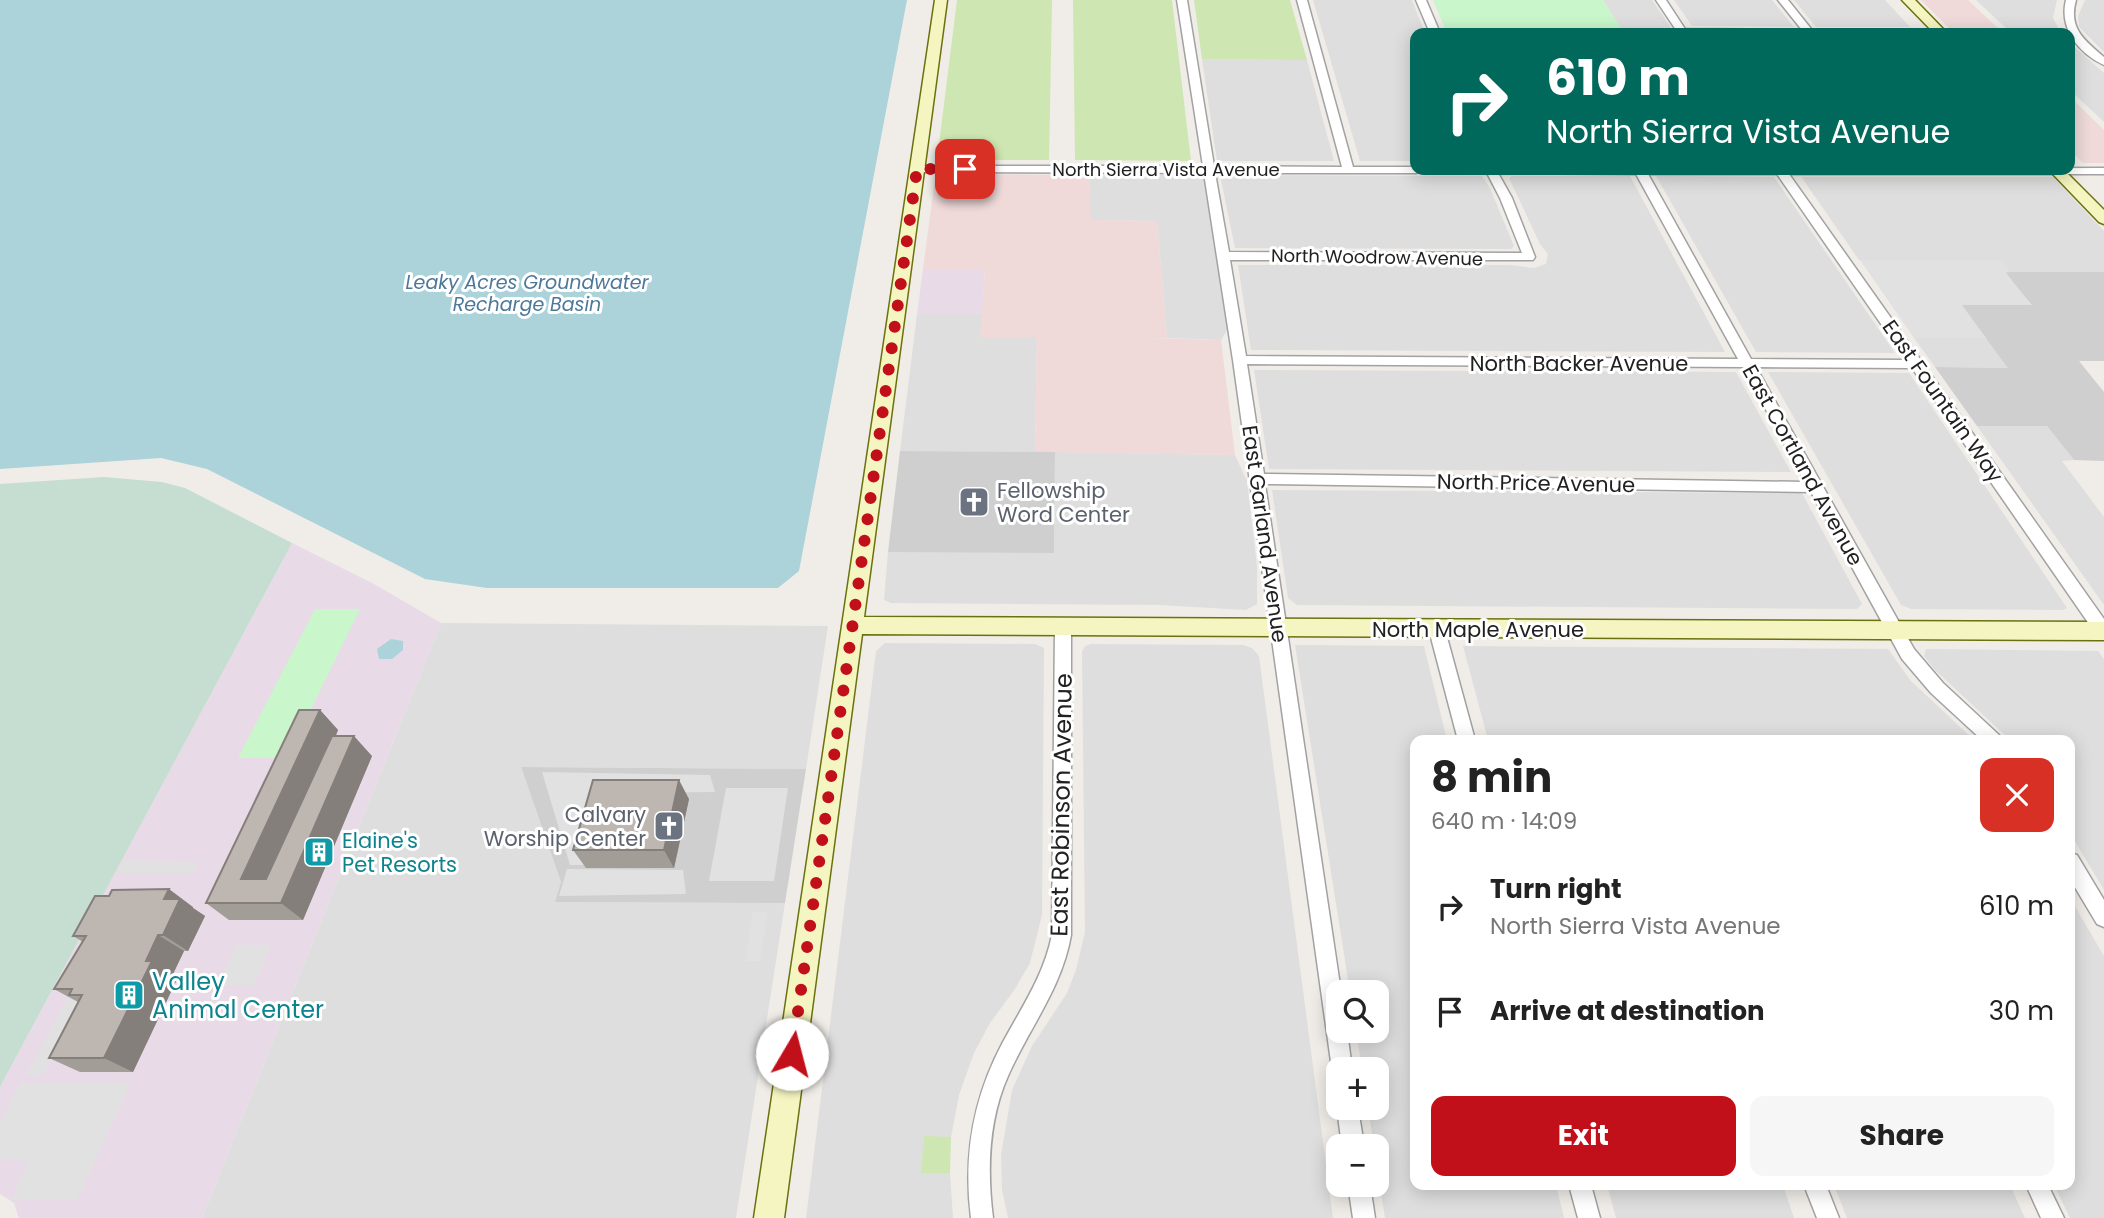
<!DOCTYPE html>
<meta charset="utf-8">
<style>
:root{--surface:#fff;--page:#f6f6f6;--text:#222;--muted:#767676;--accent:#c11019}
body{margin:0;font-family:Poppins,sans-serif;background:var(--page);color:var(--text);height:100vh;display:flex;flex-direction:column;font-size:26px;white-space:nowrap}
*{box-sizing:border-box;margin:0}
p{font-size:23px;color:var(--muted)}
.icon{flex:none;width:38px;height:38px;fill:none;stroke:currentColor;stroke-width:2;stroke-linecap:round;stroke-linejoin:round}
.map{position:relative;flex:1;overflow:hidden}
.panel{position:absolute;left:1410px;top:735px;width:665px;height:455px;display:flex;flex-direction:column;background:var(--surface);border-radius:14px;box-shadow:0 4px 18px #0003}
.panel>*{flex:none}
.top-card{position:absolute;left:1410px;top:28px;width:665px;height:147px;border-radius:14px;box-shadow:0 4px 18px #0003;background:#00695c;color:#fff;overflow:hidden}
.tools{position:absolute;left:1326px;top:980px;display:grid;gap:14px}
.tools a{display:grid;place-items:center;width:63px;height:63px;border-radius:14px;background:var(--surface);box-shadow:0 4px 18px #0003;font-size:35px}
.pin{position:absolute;display:grid;place-items:center;width:60px;height:60px;color:#fff;margin:-30px;border-radius:14px;box-shadow:0 4px 10px #0006}
.me{position:absolute;width:77px;margin:-38px;rotate:8deg;stroke-linejoin:round;filter:drop-shadow(0 0 5px #0008)}
.turn{display:flex;align-items:center;gap:24px;height:147px;padding:0 21px;font-size:32px}
.turn .icon{width:91px;height:91px;stroke-width:2.5}
.turn b{display:block;font-size:49px;line-height:60px}
.round{display:grid;place-items:center;flex:none;width:74px;height:74px;border-radius:14px;background:var(--page)}
.headline{display:flex;align-items:center;justify-content:space-between;height:119px;padding:0 21px}
h1{font-size:42px;font-weight:700;line-height:52px}
.action{display:flex;gap:14px;margin-top:auto;padding:14px 21px}
.action a{flex:1;height:80px;border-radius:14px;background:var(--accent);color:#fff;font-size:28px;font-weight:700;line-height:80px;text-align:center}
.action a+a{background:var(--page);color:var(--text)}
ul{padding:0;list-style:none}
li{display:flex;align-items:center;gap:21px;height:105px;padding:0 21px}
li div{flex:1}
li b{display:block;font-size:26px}
li em{font-style:normal}
.map>svg:first-child{display:block}
.residential{fill:#dfdede}
.commercial{fill:#efd9d9}
.industrial{fill:#e9dae7}
.religious{fill:#cfcfcf}
.grass{fill:#cee6b2}
.wetland{fill:#c6ddd1}
.park{fill:#c9f6cb}
.parking{fill:#e1e1e1}
.water{fill:#acd2da}
.lines{fill:none;stroke-linecap:round;stroke-linejoin:round}
.street-casing{stroke:#a2a2a2;stroke-width:3}
.secondary-casing{stroke:#6b710e;stroke-width:3}
.street{fill:#fff;fill-rule:evenodd}
.secondary{fill:#f5f5c1;fill-rule:evenodd}
.wall{fill:#a39d98}
.shaded-wall{fill:#857f7c}
.building{fill:#beb6b1;stroke:#857f7c;stroke-width:2}
.route{stroke:#c11019;stroke-width:12;stroke-dasharray:0 21.6}
.labels{text-anchor:middle;dominant-baseline:central;stroke-width:6;stroke-linejoin:round;paint-order:stroke}
.far-street-label{font-size:18px;fill:#212121;stroke:#fff}
.far-water-label{font-size:19px;font-style:italic;fill:#4d789a;stroke:#fff}
.street-label{font-size:21px;fill:#212121;stroke:#fff}
.worship-label{font-size:21px;fill:#5b616d;stroke:#fff;text-anchor:start}
.culture-label{font-size:21px;fill:#0d838f;stroke:#fff;text-anchor:start}
.near-street-label{font-size:24px;fill:#212121;stroke:#fff}
.near-culture-label{font-size:24px;fill:#0d838f;stroke:#fff;text-anchor:start}
</style>
<div class="map">
<svg width="2104" height="1218" viewBox="0 0 2104 1218">
<rect width="100%" height="100%" fill="#f0ede8"/>
<path class="residential" d="M1313 0H1412L1425 33H1416V161H1360Z
M1603 0H1652L1672 29H1621Z
M1674 0H1772L1794 27 1692 26Z
M1794 0H1885L1910 27H1816Z
M1976 0H2057L2053 18 2061 33H2011Z
M2085 0H2104V52L2079 27 2078 16Z
M2070 43 2104 73V122L2070 90Z
M1202 59 1307 60 1334 161H1217Z
M1089 175H1206L1229 327 1221 340 1167 338 1157 221 1090 220Z
M1220 175 1482 176 1490 188 1514 246 1511 249 1235 248Z
M1512 176H1630L1725 352 1251 350 1238 265H1510L1534 268 1546 264 1548 254 1540 244 1509 178Z
M1656 176 1774 177 1895 353 1756 352Z
M1803 177H2053L2104 231V272H2009L1999 260H1859L1802 178Z
M917 314H982L981 337H1037L1035 452 900 451Z
M1914 338H1986L2009 368 1935 367Z
M1254 370 1736 372 1791 472 1269 469Z
M1768 372 1909 373 2067 608 2063 610 1911 609 1901 605Z
M1977 426H2047L2074 460 2062 461 2104 517V605Z
M1055 452 1235 455 1247 481 1257 566V604L1246 610 1159 605 891 603 884 600 888 552H1054Z
M1272 490 1802 493 1862 604 1857 609 1297 605 1288 598Z
M441 623 828 626 806 769 521 767 561 882 556 902 785 903 736 1218H202Z
M885 643 1035 644 1044 648 1042 915 1030 963 1015 989 990 1023 974 1053 959 1095 951 1137H924L922 1173H950L953 1218H806L876 651Z
M1091 644 1243 645 1252 648 1259 656 1333 1218H1008L1002 1190 1001 1155 1012 1090 1032 1046 1067 993 1076 970 1085 932 1082 652 1085 646Z
M1295 645 1424 646 1447 740H1416V1185H1556L1564 1218H1385L1377 1167V1146H1374L1368 1108H1377V1069H1362L1356 1031H1377V992H1350Z
M1463 646 1888 649 1911 681 1974 740H1488Z
M1926 649 2098 651 2104 659V890L2070 833V740H2010L1935 670 1924 656Z
M2070 898 2104 956V1218H2070L2054 1185H2070Z
M1607 1185H1783L1794 1218H1616Z
M1834 1185H2010L2025 1218H1847Z"/>
<path class="commercial" d="M1921 0H1968L2003 33H1954Z
M2070 97 2104 130V163H2083L2070 150Z
M942 174 1089 175 1091 220 1157 221 1167 338H1149L1221 340 1235 455 1035 452 1037 337H980L985 270 923 269 935 178Z"/>
<path class="industrial" d="M923 269H985L982 314H917Z
M292 543 374 584 441 623 202 1218H19L14 1203 0 1194V1087Z"/>
<path class="religious" d="M2005 272H2104V361H2079L2104 392V461L2074 460 2047 426H1977L1935 367 2008 368 1961 305H2031Z
M900 451 1055 452 1054 553 888 552Z
M521 767 806 769 785 903 555 902 561 882Z"/>
<path class="grass" d="M957 0H1052L1049 160H937Z
M1073 0H1172L1191 161 1075 160Z
M1194 0H1290L1307 60 1202 59Z
M924 1136 951 1137 950 1173H921Z"/>
<path class="wetland" d="M104 477 162 482 185 488 292 543 0 1087V484Z"/>
<path class="park" d="M1433 0H1603L1624 33H1447Z
M315 609H360L287 758H238Z"/>
<path class="parking" d="M1860 260H2000L2009 272 2005 273 2032 305H1962L1986 338H1914Z
M542 772 710 775 715 792 605 793 585 865H570Z
M726 788H788L774 881H709Z
M124 860 197 862 194 873H117Z
M567 869 683 870 686 894 559 896Z
M753 912H768L760 961H745Z
M236 945H271L254 985H218Z
M89 958H104L43 1075H26Z
M131 1082 77 1200H12L28 1161 0 1159V1122L21 1083Z"/>
<path class="water" d="M0 0H907L799 571 778 588H487L425 579 207 469 161 458 0 469Z
M391 639 403 641V650L392 659H379L377 649Z"/>
<g class="lines">
<g class="street-casing">
<path id="street" d="M1177 0H1187L1214 166 1342 167 1297 0H1307L1353 167H1416V170L2104 168V174H1789L2104 619V638L2098 637 1912 368 1756 367 1914 649 1943 683 1999 735 2001 740H1982L1931 693 1902 659 1811 492 1265 484 1341 992H1339V1031H1347L1352 1069H1339V1078L1335 1076 1332 1069 1233 360 1204 173 917 172 911 169 917 166H1203ZM1421 171 1426 173H1487L1500 198 1522 253 1229 252 1215 173H1416ZM1498 173 1636 174 1738 359 1246 356 1230 260H1533L1535 257 1512 198ZM1648 174H1777L1906 360 1751 359ZM1247 364 1743 367 1805 482 1264 474Z
M1416 0H1426L1440 33H1430Z
M1656 0H1666L1685 29 1802 30 1778 0H1788L1812 30H1932L1937 33H1678Z
M2066 0H2076C2068 28 2084 40 2104 57V65C2078 53 2059 28 2066 0Z
M1063 621 1069 623 1071 627V935C1062 988 1029 1028 1008 1076 988 1121 987 1170 993 1218H971C963 1155 973 1098 1003 1042 1022 1007 1044 975 1052 935L1055 627 1057 623Z
M1437 624 1443 625 1445 630 1475 740H1458L1429 630 1431 625Z
M2070 853 2077 855 2104 900V927L2097 924 2070 879Z
M1339 1105V1108H1358L1364 1146H1342L1337 1108Z
M1348 1185H1370L1375 1218H1353Z
M1569 1185H1591L1600 1218H1578Z
M1804 1185H1826L1839 1218H1817Z
M2026 1185H2048L2064 1218H2041Z"/>
</g>
<g class="secondary-casing">
<path id="secondary" d="M935 0H947L864 617 2104 622V640L862 634 784 1218H754Z
M1902 0H1915L1947 33H1934Z
M2049 170H2064L2104 210V224L2099 222Z"/>
</g>
<use href="#street" class="street"/>
<use href="#secondary" class="secondary"/>
</g>
<path class="wall" d="M320 710 338 730 336 736 372 756 303 920H229L206 903Z
M689 799 674 868H586L573 850Z
M109 896 193 907V908L205 916 188 951H184L173 974 178 977 133 1072H80L49 1058 78 1002 54 989 83 942 73 936Z"/>
<path class="shaded-wall" d="M320 710 338 730 264 896 241 879Z
M354 736 372 756 303 920 281 903Z
M679 780 689 799 674 868 664 850Z
M169 889 193 907V908L205 916 188 951 163 935 164 899Z
M158 935 184 951 173 974 178 977 133 1072 104 1058 146 961Z"/>
<path class="building" d="M299 710H320L241 879H266L332 736H354L281 903H206Z
M593 780H679L664 850H573Z
M169 889 164 899H180L163 935H158L146 961H152L104 1058H49L82 995H69L72 989H54L86 936H73L95 896H109L112 890Z"/>
<g class="lines">
<path class="route" d="M792 1054 917 169H965"/>
</g>
<defs>
<g id="church-square" transform="scale(1.575)"><rect x="-9" y="-9" width="18" height="18" rx="4" fill="#6b7280" stroke="#fff"/><path d="M-1.2-6h2.4v3.5h3.3v2.4h-3.3V6h-2.4V-.1h-3.3v-2.4h3.3Z" fill="#fff"/></g>
<g id="building-square" transform="scale(1.575)"><rect x="-9" y="-9" width="18" height="18" rx="4" fill="#0f9aa8" stroke="#fff"/><path d="M-4-6H4V6H1V3H-1V6H-4ZM-2.5-4.3h1.7v1.8h-1.7ZM.8-4.3h1.7v1.8H.8ZM-2.5-1h1.7V.8h-1.7ZM.8-1h1.7V.8H.8Z" fill="#fff"/></g>
</defs>
<g fill-rule="evenodd">
<use href="#church-square" x="974" y="502"/>
<use href="#church-square" x="669" y="826"/>
<use href="#building-square" x="319" y="852"/>
<use href="#building-square" x="129" y="995"/>
</g>
<g class="labels">
<g class="far-street-label">
<text x="1166" y="169">North Sierra Vista Avenue</text>
<text transform="translate(1377 257) rotate(1)">North Woodrow Avenue</text>
</g>
<g class="far-water-label">
<text x="527" y="282">Leaky Acres Groundwater<tspan x="527" dy="22">Recharge Basin</tspan></text>
</g>
<g class="street-label">
<text x="1579" y="363">North Backer Avenue</text>
<text transform="translate(1943 401) rotate(55)">East Fountain Way</text>
<text transform="translate(1803 465) rotate(61)">East Cortland Avenue</text>
<text transform="translate(1536 483) rotate(1)">North Price Avenue</text>
<text transform="translate(1265 534) rotate(82)">East Garland Avenue</text>
<text x="1478" y="629">North Maple Avenue</text>
</g>
<g class="worship-label">
<text x="997" y="490">Fellowship<tspan x="997" dy="24">Word Center</tspan></text>
<text x="646" y="814" text-anchor="end">Calvary<tspan x="646" dy="24">Worship Center</tspan></text>
</g>
<g class="culture-label">
<text x="342" y="840">Elaine's<tspan x="342" dy="24">Pet Resorts</tspan></text>
</g>
<g class="near-street-label">
<text transform="translate(1061 805) rotate(-89)">East Robinson Avenue</text>
</g>
<g class="near-culture-label">
<text x="152" y="981">Valley<tspan x="152" dy="28">Animal Center</tspan></text>
</g>
</g>
</svg>
<div class="tools">
<a><svg class="icon" aria-label="search" viewBox="0 0 24 24"><circle cx="10" cy="10" r="6"/><path d="M15 15l6 6"/></svg></a>
<a>+</a>
<a>−</a>
</div>
<div class="pin" style="left:965px;top:169px;background:#d93025"><svg class="icon" aria-label="arrive" viewBox="0 0 24 24"><path d="M6 21V4h12l-3 4 3 4H6"/></svg></div>
<svg class="me" style="left:792px;top:1054px" viewBox="-20 -20 40 40"><circle r="19" fill="#fff"/><path d="M0-13L10 11 0 6-10 11z" fill="#c11019"/></svg>
<div class="top-card">
<div class="turn"><svg class="icon" aria-label="right" viewBox="0 0 24 24"><path d="M7 20v-9h11M14 6l5 5-5 5"/></svg><div><b>610 m</b>North Sierra Vista Avenue</div></div>
</div>
<section class="panel">
<div class="headline"><div><h1>8 min</h1><p>640 m · 14:09</p></div><a class="round" style="background:#d93025;color:#fff"><svg class="icon" aria-label="close" viewBox="0 0 24 24"><path d="M6 6l12 12M18 6L6 18"/></svg></a></div>
<ul>
<li><svg class="icon" aria-label="right" viewBox="0 0 24 24"><path d="M7 20v-9h11M14 6l5 5-5 5"/></svg><div><b>Turn right</b><p>North Sierra Vista Avenue</p></div><em>610 m</em></li>
<li><svg class="icon" aria-label="arrive" viewBox="0 0 24 24"><path d="M6 21V4h12l-3 4 3 4H6"/></svg><div><b>Arrive at destination</b></div><em>30 m</em></li>
</ul>
<div class="action"><a>Exit</a><a>Share</a></div>
</section>
</div>
